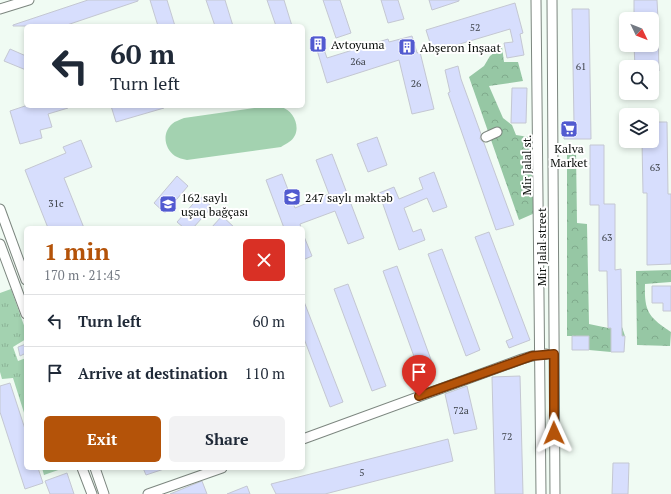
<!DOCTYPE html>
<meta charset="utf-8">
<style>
:root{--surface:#fff;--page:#f2f2f3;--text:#1f2937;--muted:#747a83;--line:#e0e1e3;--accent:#b45309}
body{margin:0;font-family:"PT Serif",serif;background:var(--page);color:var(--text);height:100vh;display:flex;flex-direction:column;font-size:15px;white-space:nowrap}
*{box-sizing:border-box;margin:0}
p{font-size:13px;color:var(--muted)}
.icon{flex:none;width:22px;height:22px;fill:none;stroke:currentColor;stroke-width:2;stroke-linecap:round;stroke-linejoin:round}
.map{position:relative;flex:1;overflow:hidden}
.side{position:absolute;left:24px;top:226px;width:281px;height:244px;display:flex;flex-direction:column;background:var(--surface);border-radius:6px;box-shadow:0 2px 6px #0003}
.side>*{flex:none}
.banner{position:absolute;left:24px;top:24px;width:281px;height:84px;border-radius:6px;box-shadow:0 2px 6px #0003;background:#fff;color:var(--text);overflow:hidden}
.needle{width:26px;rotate:133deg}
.buttons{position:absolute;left:619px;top:12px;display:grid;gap:8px}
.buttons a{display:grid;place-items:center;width:40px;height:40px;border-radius:6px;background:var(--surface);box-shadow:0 2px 6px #0003;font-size:20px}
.pin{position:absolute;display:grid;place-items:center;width:34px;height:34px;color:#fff;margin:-41px -17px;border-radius:50% 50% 50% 0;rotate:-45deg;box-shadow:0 0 4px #0007}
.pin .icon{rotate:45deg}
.me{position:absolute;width:44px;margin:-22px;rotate:359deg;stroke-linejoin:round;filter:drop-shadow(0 0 3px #0008)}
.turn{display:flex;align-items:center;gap:14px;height:84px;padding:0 20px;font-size:18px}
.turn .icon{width:52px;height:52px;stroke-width:2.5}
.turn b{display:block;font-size:28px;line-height:34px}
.round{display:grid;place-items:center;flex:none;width:42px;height:42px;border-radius:6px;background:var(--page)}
.summary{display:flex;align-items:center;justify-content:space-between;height:68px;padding:0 20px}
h1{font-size:24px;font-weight:700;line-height:30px;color:var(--accent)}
.action{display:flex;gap:8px;margin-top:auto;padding:8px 20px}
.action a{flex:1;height:46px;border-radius:6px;background:var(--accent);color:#fff;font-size:16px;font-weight:700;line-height:46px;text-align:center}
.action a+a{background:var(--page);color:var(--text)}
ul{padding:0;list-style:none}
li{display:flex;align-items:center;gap:12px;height:52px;padding:0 20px;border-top:1px solid var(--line)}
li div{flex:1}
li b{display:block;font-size:15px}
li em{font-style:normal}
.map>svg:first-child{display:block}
.forest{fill:url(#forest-crowns)}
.park{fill:url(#park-tufts)}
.pitch{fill:#a3d2b0}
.building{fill:#d7defd;stroke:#c4c7d2}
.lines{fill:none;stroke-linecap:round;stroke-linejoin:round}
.minor-casing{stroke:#7c867f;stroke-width:11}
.minor{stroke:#fff;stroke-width:9}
.route-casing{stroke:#753606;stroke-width:10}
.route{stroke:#b45309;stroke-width:7}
.labels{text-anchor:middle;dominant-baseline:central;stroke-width:4;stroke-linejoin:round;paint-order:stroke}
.number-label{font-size:10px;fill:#3c4147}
.poi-label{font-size:12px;fill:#090d0a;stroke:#fff;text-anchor:start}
.street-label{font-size:12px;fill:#090d0a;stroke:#fff}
</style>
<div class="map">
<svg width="671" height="494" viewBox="0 0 671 494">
<defs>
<pattern id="forest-crowns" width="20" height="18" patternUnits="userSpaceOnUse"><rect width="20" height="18" fill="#96c7a4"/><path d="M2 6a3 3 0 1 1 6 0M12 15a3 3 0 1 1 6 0" fill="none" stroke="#80aa8c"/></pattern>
<pattern id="park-tufts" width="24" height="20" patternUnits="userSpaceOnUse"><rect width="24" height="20" fill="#a3d2b0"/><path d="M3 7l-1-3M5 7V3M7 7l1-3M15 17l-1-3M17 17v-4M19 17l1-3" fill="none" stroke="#8bb396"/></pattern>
</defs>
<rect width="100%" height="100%" fill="#f0fbf3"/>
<path class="forest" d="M502 47 504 62H518L523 81 489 86 503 118 512 125 516 135 529 137 535 213 519 220 469 77 484 66 490 56Z
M567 152H576L577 223 587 224 589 324 608 328 622 327 625 336H611V352L589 350V336H567Z
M671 270V282L645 284C644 312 649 317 671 332L670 346 637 345 636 271Z"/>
<path class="park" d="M11 289 26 331V339L13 347 18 361 26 358V419L13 378 2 379 0 372V293Z
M42 468H64L44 475Z"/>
<path class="pitch" d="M268 106C272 106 277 105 281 107 296 111 303 133 289 142 287 144 283 145 281 147L187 160C183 159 178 158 175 156 164 148 162 133 172 124 175 121 180 120 184 118Z"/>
<path class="building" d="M88 0H138V1L64 26H13V25Z
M150 0H167L175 26H158Z
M206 0H225L233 26H215Z
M267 0H284L292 26H276Z
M323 0H340L351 33 336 38Z
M381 0H398L404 19 388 23Z
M429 0H459V1L432 10Z
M634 0H657L658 19H634Z
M515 3 523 33 520 34 524 55 507 58 504 43 513 42 510 29 433 52 426 30Z
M572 9H589L591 139H564V124L574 123Z
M652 29H658L659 71H652V67H635L634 45H652Z
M412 36 417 53 420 52 434 109 412 114 399 60 327 83 317 50 316 51 313 41 320 38 327 58 388 39 389 42Z
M10 49 26 56V70L4 61Z
M458 66 461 79 481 134 480 139 484 143 514 225 496 230 448 93 450 92 445 70Z
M512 88H527L526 123H511Z
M25 106H67L68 108 48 114 52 127 40 130 42 138 20 144 10 111Z
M111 106H163L164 108 116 122Z
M652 122H667L668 194H671V264L647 265V193H643L642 141H652Z
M377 137 387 165 368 172 357 144Z
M81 140 92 167 64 178 84 228H48L25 170 66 153 63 147Z
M590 145H604V204H615V270L621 269 622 336H625L624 352H611V328H608L607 271H599V205H590Z
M332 154 364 238 348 244 335 211 300 224 301 228H284L266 180 282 174 295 208 329 194 316 160Z
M434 172 447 207 433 212 427 198 404 208 413 232 421 229 425 240 399 250 379 193 394 187 399 199 423 189 419 178Z
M177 176 188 186 165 213 154 203Z
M200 196 212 207 193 228H184L177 222Z
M222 216 235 228H211Z
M489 232 530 340 509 348 506 341 513 338 475 237Z
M303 234 312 256 303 260Z
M442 249 480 350 466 356 428 254Z
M397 266 434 368 420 373 383 271Z
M348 284 386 386 372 391 334 289Z
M652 286H671V311H663V303H652Z
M303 299 343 402 330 407 303 336Z
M572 336H589V350H572Z
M26 344V353L20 356 18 347Z
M520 376 523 494H495L492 377Z
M10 383 26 432V468H38L43 483 25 489 0 412V386Z
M467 386 477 429 454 434 445 394Z
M448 439 453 461 325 494H276L271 484Z
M613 463H629L628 494H612Z
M143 468H164V469L146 475Z
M67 473 74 494H50L45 481Z
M202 481 207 494H170L192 485Z
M247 486 250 494H227Z"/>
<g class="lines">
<g class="minor-casing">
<path id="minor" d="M536 0 541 494
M552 0 555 494
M0 9 29 0
M486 137 497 132
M0 209 26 280
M0 244 26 314
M303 439 522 359 532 356 546 354
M82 468 92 494
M95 468 104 494
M148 494 222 468"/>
</g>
<use href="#minor" class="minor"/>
</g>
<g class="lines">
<g class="route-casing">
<path id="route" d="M419 396 532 356 554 354V433"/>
</g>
<use href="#route" class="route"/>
</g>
<defs>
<g id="building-square" transform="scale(0.9)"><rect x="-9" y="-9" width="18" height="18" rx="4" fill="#515ad0" stroke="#fff"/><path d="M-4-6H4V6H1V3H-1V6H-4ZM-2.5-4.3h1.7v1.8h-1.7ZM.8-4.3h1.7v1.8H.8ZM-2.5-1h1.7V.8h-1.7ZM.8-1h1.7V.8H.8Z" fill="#fff"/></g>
<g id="supermarket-square" transform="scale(0.9)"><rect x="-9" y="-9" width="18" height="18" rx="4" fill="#515ad0" stroke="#fff"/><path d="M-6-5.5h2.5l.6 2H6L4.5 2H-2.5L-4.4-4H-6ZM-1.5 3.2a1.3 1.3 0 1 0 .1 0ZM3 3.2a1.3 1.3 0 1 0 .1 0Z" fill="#fff"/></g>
<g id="school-square" transform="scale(0.9)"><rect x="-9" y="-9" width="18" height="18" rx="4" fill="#515ad0" stroke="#fff"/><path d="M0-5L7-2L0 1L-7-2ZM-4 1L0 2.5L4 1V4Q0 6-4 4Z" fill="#fff"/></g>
</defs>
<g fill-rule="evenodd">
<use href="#building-square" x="318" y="44"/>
<use href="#building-square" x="407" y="47"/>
<use href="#supermarket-square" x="569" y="129"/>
<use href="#school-square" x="292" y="197"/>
<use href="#school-square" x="168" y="204"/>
</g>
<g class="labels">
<g class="number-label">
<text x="475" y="27">52</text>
<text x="358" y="61">26a</text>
<text x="581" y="66">61</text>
<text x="416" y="83">26</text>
<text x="655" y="167">63</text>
<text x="56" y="203">31c</text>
<text x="607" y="237">63</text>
<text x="461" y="410">72a</text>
<text x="507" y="436">72</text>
<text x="362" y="472">5</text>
</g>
<g class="poi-label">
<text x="331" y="44">Avtoyuma</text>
<text x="420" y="47">Abşeron İnşaat</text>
<text x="569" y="148" text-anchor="middle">Kalva<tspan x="569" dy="14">Market</tspan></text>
<text x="181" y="197">162 saylı<tspan x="181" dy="14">uşaq bağçası</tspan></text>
<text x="305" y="197">247 saylı məktəb</text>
</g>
<g class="street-label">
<text transform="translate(526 165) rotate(-90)">Mir Jalal st.</text>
<text transform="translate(541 247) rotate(-90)">Mir Jalal street</text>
</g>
</g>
</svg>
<div class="buttons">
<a><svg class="needle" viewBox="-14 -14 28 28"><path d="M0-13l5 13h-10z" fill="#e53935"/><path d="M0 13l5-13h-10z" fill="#747a83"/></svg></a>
<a><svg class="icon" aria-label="search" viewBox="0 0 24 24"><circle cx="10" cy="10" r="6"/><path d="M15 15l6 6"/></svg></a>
<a><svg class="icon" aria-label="layers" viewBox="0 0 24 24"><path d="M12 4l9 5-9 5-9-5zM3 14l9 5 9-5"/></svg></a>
</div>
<div class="pin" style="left:419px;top:396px;background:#d93025"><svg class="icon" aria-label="arrive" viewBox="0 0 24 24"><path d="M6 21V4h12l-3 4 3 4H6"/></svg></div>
<svg class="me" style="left:554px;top:433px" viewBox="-20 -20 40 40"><path d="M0-17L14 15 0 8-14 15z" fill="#b45309" stroke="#fff" stroke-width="4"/></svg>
<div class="banner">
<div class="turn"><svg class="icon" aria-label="left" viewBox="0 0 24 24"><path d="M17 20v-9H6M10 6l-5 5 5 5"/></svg><div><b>60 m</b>Turn left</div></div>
</div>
<section class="side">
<div class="summary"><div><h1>1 min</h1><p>170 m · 21:45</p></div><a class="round" style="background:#d93025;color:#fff"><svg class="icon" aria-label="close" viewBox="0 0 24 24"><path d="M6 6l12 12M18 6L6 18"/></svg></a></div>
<ul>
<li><svg class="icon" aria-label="left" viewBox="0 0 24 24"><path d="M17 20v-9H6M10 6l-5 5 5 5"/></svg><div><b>Turn left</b></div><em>60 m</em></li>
<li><svg class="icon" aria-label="arrive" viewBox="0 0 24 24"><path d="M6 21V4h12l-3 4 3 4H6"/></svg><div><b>Arrive at destination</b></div><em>110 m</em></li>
</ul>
<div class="action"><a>Exit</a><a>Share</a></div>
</section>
</div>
